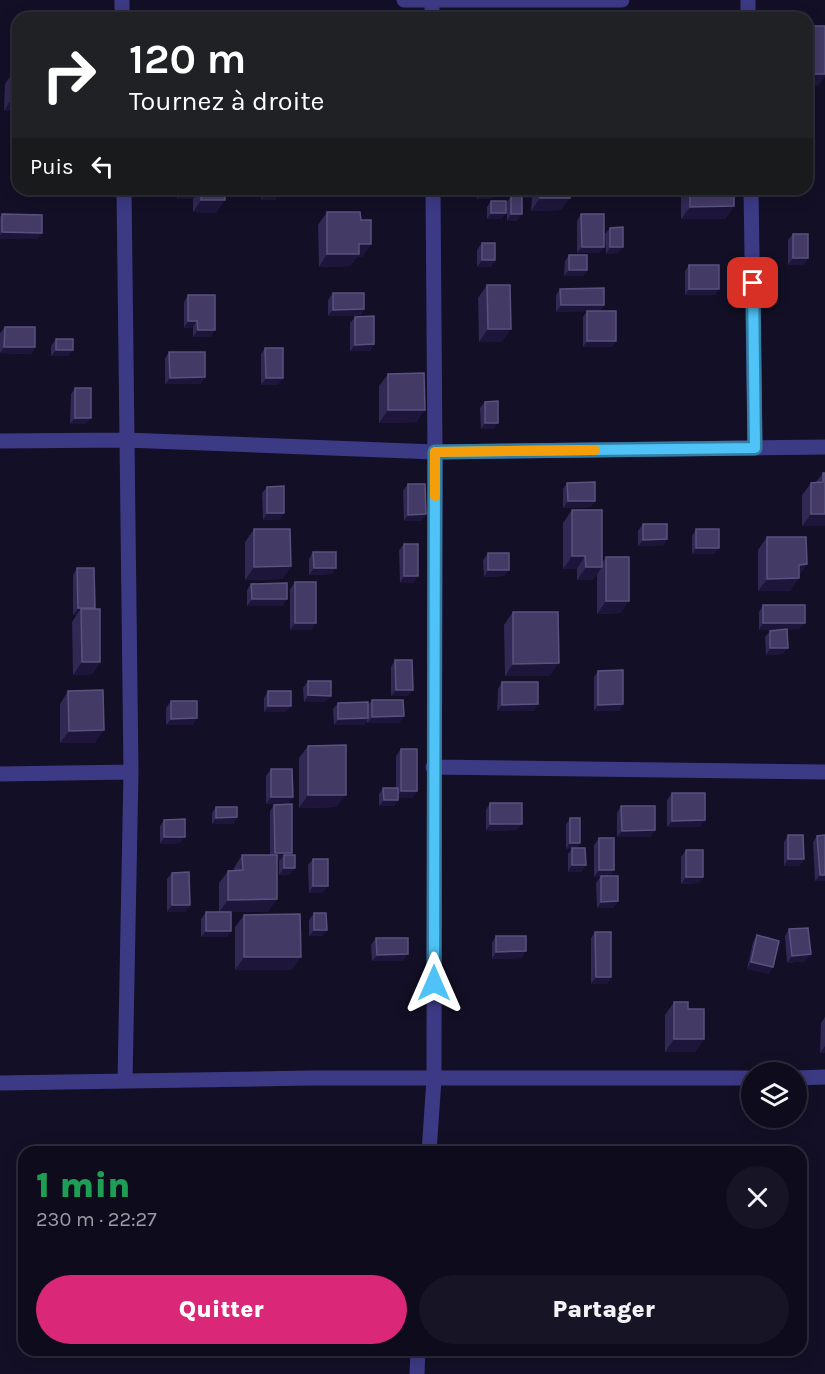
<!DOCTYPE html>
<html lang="fr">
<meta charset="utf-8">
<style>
:root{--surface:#0e0b1c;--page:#171425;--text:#f1f3f6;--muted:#9b9ba3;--line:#2e2b3b;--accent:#db2777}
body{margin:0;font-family:Karla,sans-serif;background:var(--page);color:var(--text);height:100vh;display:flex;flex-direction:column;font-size:22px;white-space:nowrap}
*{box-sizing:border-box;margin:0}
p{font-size:20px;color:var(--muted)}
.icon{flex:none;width:33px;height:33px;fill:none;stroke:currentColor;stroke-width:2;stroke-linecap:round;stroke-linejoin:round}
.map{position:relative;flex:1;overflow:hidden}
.side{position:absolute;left:18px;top:1146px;width:789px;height:210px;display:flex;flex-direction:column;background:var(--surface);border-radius:18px;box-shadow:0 3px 15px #0003,0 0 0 2px var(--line)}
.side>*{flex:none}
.hud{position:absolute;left:12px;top:12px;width:801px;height:183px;border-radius:18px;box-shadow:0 3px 15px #0003,0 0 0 2px var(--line);background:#202124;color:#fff;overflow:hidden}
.buttons{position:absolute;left:741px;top:1062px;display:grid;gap:12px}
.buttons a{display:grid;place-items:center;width:66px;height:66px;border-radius:50%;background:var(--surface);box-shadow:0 3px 15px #0003,0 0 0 2px var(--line);font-size:30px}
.pin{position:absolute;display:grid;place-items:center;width:51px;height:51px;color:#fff;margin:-26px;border-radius:12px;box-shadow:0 3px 9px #0006}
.me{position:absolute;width:66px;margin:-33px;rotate:0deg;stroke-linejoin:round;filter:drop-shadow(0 0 4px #0008)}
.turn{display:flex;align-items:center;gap:21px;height:126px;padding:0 18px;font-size:27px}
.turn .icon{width:78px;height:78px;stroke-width:2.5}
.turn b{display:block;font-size:42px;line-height:51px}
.then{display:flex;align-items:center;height:57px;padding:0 18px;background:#0003;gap:12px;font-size:22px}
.round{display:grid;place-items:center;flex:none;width:63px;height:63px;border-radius:32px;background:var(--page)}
.head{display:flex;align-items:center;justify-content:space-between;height:102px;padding:0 18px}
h1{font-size:36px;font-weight:800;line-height:45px;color:#1e9e55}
.action{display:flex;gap:12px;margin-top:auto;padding:12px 18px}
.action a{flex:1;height:69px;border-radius:36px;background:var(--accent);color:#fff;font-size:24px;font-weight:800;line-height:69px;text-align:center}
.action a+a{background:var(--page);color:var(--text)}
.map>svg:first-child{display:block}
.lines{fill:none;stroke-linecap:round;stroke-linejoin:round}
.minor{stroke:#3d3a85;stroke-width:15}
.wall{fill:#312854}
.shaded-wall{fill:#1d163a}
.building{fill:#433a66;stroke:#5a527e;stroke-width:1.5}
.route-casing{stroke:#337fa1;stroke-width:15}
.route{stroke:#4fc3f7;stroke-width:10}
.slow{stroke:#f59e0b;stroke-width:10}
</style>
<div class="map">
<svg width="825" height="1374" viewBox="0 0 825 1374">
<rect width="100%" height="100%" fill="#130f26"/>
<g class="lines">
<path class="minor" d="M122 0V18
M404 0H622
M432 0V18
M748 0V18
M124 189 131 772 125 1081
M751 189 755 448
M0 441 126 440 435 452 825 447
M433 767 825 772
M0 774 131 772
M796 1078 825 1077
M0 1083 311 1078H752
M429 1152 434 1079 435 452 433 189
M417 1374 418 1350"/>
</g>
<path class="wall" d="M18 28V111H4L5 84 14 71V33Z
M177 189H225L216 213 193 212V199H177Z
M254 189H279L275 200H261L262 195 254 196Z
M477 189H496L492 198 477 199Z
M524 189H575L561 210 531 211 532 198H524Z
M606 189H630L626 195H606Z
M681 189H734V206L725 219H681Z
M511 196 517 221H507V202Z
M491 201 506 213 501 219H487V207Z
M327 212 361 220 371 244 362 257H357L350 266 319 267 318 225Z
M2 214 38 239H0V217Z
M581 214 604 247 599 253H577V221Z
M610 228 618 253 606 254 605 234Z
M793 234 808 258 804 265H788V240Z
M482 243 495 260 491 267H477V250Z
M569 255 587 270 583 276H564L565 261Z
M689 265 719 289 714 295H685V271Z
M487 285 502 342H479L478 298Z
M560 289 604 305 600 311 616 341 612 347H583V317L587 311 556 312V295Z
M333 293 364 309 360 316H328V300Z
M188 295 211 337H193V327L184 328V302Z
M355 317 374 344 370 351H350V323Z
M5 327 35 347 31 354 0 353V333Z
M56 339 73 350 68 356H51V346Z
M265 348 278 385H261V354Z
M169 352 205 377 200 384H165V358Z
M388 374 425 410 416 422 379 423V386Z
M75 388 86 424H70L71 394Z
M485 402 494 429H481L480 408Z
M823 473H825V526H802V495L811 483 816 482Z
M567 483 595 501 590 507 563 508V489Z
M408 484 426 514 421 521H404L403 491Z
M267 487 280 520H263L262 493Z
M572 510 602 563 606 557 629 601 620 613 597 614V574L593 580H577V569H563V523Z
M643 524 663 546H638V531Z
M254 529 291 566 282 579 245 580V542Z
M696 529 714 554H692V536Z
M767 537 807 564 799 575 790 591H758V550Z
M404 544 414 583H400L399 550Z
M313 552 332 574 309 575V559Z
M488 553 504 576 484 577 483 560Z
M77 568 94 609 100 662 92 674 73 675 72 622 77 614 73 615V575Z
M295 582 312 630H290V589Z
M251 584 283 606H247V590Z
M763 605 800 629 759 630V612Z
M513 612 550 676H505L504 625Z
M770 631 783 654 766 655 765 637Z
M395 660 408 696H391V667Z
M598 671 619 711H594V677Z
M308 681 326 702H304L303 688Z
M502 682 534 711H497L498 689Z
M68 691 95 743H60V704Z
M268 691 286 712H264V698Z
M372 700 404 716 399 723H367V720L364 725H334L333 709 338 703 368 705Z
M171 701 193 725H166V708Z
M308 746 337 807 299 808V758Z
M401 749 417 791 412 798H398V800L394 806H379V794L383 788H396V756Z
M271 769 293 797 288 804H266V776Z
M672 793 700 827H667V800Z
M490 803 517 830 486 831V810Z
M274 805 291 855V874L279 875V861L281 859 277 860 268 912H231L227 937H201V919L206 912H219V883L228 871H234V868L242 855H270V811Z
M621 806 651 837H617V813Z
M216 807 237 817 233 824H212V813Z
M570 818 580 843 576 848 586 865 581 872H568V854L572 849H566V825Z
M164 820 180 843 160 844V826Z
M788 835 804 859 799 866H784V842Z
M817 836 825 881H815L813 842Z
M599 838 614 870 610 876 618 901 613 908H597L596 883 600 877H594V845Z
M686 850 703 877 698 883 681 884V857Z
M313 859 323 893H309L308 865Z
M172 873 190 905 185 912H167V879Z
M314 913 327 930 322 936H309V920Z
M244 915 292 970H235V927Z
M789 929 806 961 787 963 785 936Z
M595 932 611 977 607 984H591V938Z
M757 935 769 974 747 969 753 942Z
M496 936 522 958 492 959V943Z
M376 938 403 961H372L371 945Z
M674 1002 688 1009 704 1039 695 1052H665V1015Z
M825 1017V1053H820L821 1023Z"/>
<path class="shaded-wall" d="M807 74H825V77L818 86H807Z
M12 98H18V111H4Z
M184 189H200L193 199H177Z
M258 189H266L262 195 254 196Z
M530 189H538L532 198H524Z
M566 189H575L569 197Z
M610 189H630L626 195H606Z
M482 192H496L492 198 477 199Z
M266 194H279L275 200H261Z
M540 198H570L561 210 531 211Z
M201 200H225L216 213 193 212Z
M734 206 725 219H681L690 207Z
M491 213H506L501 219H487Z
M511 214H522L517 221H507Z
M2 232 42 233 38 239H0V235Z
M359 244H371L362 257H357L350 266 319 267 327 254Z
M582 247H604L599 253H577Z
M610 247H623L618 253 606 254Z
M793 258H808L804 265H788Z
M482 260H495L491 267H477Z
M569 270H587L583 276H564Z
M689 289H719L714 295H685Z
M561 305H604L600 311 556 312Z
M364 309 360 316H328L333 310Z
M188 321H197L193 327 184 328Z
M488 329H511L502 342H479Z
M198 330H215L211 337H193Z
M587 341H616L612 347H583Z
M374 344 370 351H350L355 345Z
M4 347H35L31 354 0 353Z
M56 350H73L68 356H51Z
M205 377 200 384H165L170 378Z
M266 378H283L278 385H261Z
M388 410H425L416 422 379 423Z
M75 418H91L86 424H70Z
M485 423H498L494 429H481Z
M568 501H595L590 507 563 508Z
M267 513H284L280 520H263Z
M426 514 421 521H404L408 515Z
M811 514H825V526H802Z
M667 539 663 546H638L643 540Z
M696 548H719L714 554H692Z
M572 556H585L577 569H563Z
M807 564 798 577 799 565Z
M291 566 282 579 245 580 254 567Z
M586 567H602L593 580H577Z
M314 568H336L332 574 309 575Z
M488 570H509L504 576 484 577Z
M404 576H418L414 583H400Z
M799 578 790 591H758L767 579Z
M252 599H287L283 606H247Z
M606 601H629L620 613 597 614Z
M78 608H95L90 614 81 609 77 614 73 615Z
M295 623H316L312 630H290Z
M763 623H805L800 629 759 630Z
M770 648H788L783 654 766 655Z
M82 662H100L92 674 73 675Z
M559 663 550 676H505L513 664Z
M396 690H413L408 696H391Z
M308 695 331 696 326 702H304Z
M538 704 534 711H497L502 705Z
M623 704 619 711H594L598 705Z
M268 706H291L286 712H264Z
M404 716 399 723H367L372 717Z
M197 718 193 725H166L171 719Z
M368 718 364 725H334L338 719Z
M104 730 95 743H60L69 731Z
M401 791H417L412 798H396Z
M308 795H346L337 807 299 808Z
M271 797H293L288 804H266Z
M384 800H398L394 806H379Z
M237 817 233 824H212L216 818Z
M705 820 700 827H667L672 821Z
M490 824H522L517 830 486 831Z
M655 830 651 837H617L622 831Z
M164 837H185L180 843 160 844Z
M570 843H580L576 849H566Z
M275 853H292L288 859 284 855 281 859 270 860Z
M788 859H804L799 866H784Z
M572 865H586L581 872H568Z
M284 868H295L291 874 279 875Z
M599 870H614L610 877H594Z
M820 875H825V881H815Z
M686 877H703L698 883 681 884Z
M313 886H328L323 893H309Z
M277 899 268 912H219L228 900Z
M618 901 613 908H597L601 902Z
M172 905H190L185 912H167Z
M314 930H327L322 936H309Z
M206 931H231L227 937H201Z
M526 951 522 958 492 959 496 952Z
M408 954 403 961H372L377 955Z
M811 954 806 961 787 963 792 956Z
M244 957H301L292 970H235Z
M751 962 773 967 769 974 747 969Z
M596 977H611L607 984H591Z
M674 1039H704L695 1052H665Z
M825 1046V1053H820Z"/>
<path class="building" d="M382 15H404V18H382Z
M807 26H825V74H807Z
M13 71H18V98H12Z
M202 189H225V200H201Z
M266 189H279V194H266Z
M482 189H496V192H482Z
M540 189H569L570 198H540Z
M690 189H734V206L690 207Z
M522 195V214H511V196Z
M491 201H506V213H491Z
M327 212H360L361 220H371V244H359V254H327Z
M2 214 42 215V233L2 232Z
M581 214H604V247H582Z
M623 227V247H610V228Z
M793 234H808V258H793Z
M482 243H495V260H482Z
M569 255H587V270H569Z
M689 265H719V289H689Z
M487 285H510L511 329H488Z
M604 288V305H561L560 289Z
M333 293H364V309L333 310Z
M188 295H215V330H198L197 321H188Z
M587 311H616V341H587Z
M374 316V344L355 345V317Z
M5 327H35V347H4Z
M56 339H73V350H56Z
M265 348H283V378H266Z
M169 352H205V377L170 378Z
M424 373 425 410H388V374Z
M75 388H91V418H75Z
M498 401V423H485V402Z
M823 473H825V514H811V483L823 482Z
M595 482V501H568L567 483Z
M408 484H425L426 514 408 515Z
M284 486V513H267V487Z
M572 510H602V567H586L585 556H572Z
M643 524H667V539L643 540Z
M254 529H290L291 566 254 567Z
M696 529H719V548H696Z
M767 537H806L807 564 799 565V578L767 579Z
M404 544H418V576H404Z
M313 552H336V568H314Z
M488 553H509V570H488Z
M606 557H629V601H606Z
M77 568H94L95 608H78Z
M295 582H316V623H295Z
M287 583V599H252L251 584Z
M763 605H805V623H763Z
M81 609H100V662H82Z
M513 612H558L559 663 513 664Z
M787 629 788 648H770V631Z
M395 660H412L413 690H396Z
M623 670V704L598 705V671Z
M308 681H331V696L308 695Z
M502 682H538V704L502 705Z
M103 690 104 730 69 731 68 691Z
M268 691H291V706H268Z
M372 700H403L404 716 372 717Z
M171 701H197V718L171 719Z
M368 702V718L338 719V703Z
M346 745V795H308V746Z
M401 749H417V791H401Z
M271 769H292L293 797H271Z
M383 788H398V800H384Z
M672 793H705V820L672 821Z
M490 803H522V824H490Z
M292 804V853H275L274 805Z
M621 806H655V830L622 831Z
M216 807H237V817L216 818Z
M570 818H580V843H570Z
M185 819V837H164V820Z
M788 835H803L804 859H788Z
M825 835V875H820L817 836Z
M599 838H614V870H599Z
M572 848H585L586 865H572Z
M686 850H703V877H686Z
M242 855H277V899L228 900V871L243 870Z
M284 855H295V868H284Z
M313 859H328V886H313Z
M189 872 190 905H172V873Z
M601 876H618V901L601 902Z
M206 912H231V931H206Z
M314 913H326L327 930H314Z
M300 914 301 957H244V915Z
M808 928 811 954 792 956 789 929Z
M595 932H611V977H596Z
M757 935 779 941 773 967 751 962Z
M496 936H526V951L496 952Z
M376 938H408V954L377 955Z
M674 1002H688V1009H704V1039H674Z"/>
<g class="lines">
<g class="route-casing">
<path id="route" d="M434 983 435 452 755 448 753 283"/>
</g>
<use href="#route" class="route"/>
<path class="slow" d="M435 496V452L595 450"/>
</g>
</svg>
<div class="buttons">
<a><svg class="icon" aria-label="layers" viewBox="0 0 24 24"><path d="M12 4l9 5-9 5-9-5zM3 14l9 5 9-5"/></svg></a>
</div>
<div class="pin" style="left:753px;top:283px;background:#d93025"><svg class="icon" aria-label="arrive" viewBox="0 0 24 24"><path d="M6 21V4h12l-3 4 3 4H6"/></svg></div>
<svg class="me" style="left:434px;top:983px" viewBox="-20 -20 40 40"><path d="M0-17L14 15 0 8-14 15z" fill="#4fc3f7" stroke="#fff" stroke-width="4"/></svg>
<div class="hud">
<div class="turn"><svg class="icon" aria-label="right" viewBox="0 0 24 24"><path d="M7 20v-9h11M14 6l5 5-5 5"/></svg><div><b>120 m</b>Tournez à droite</div></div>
<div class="then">Puis<svg class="icon" aria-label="left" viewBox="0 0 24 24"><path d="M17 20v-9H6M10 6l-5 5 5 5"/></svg></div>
</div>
<section class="side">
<div class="head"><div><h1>1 min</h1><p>230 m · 22:27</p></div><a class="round"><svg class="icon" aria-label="close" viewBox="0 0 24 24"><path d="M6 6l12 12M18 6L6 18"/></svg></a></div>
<div class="action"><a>Quitter</a><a>Partager</a></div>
</section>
</div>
